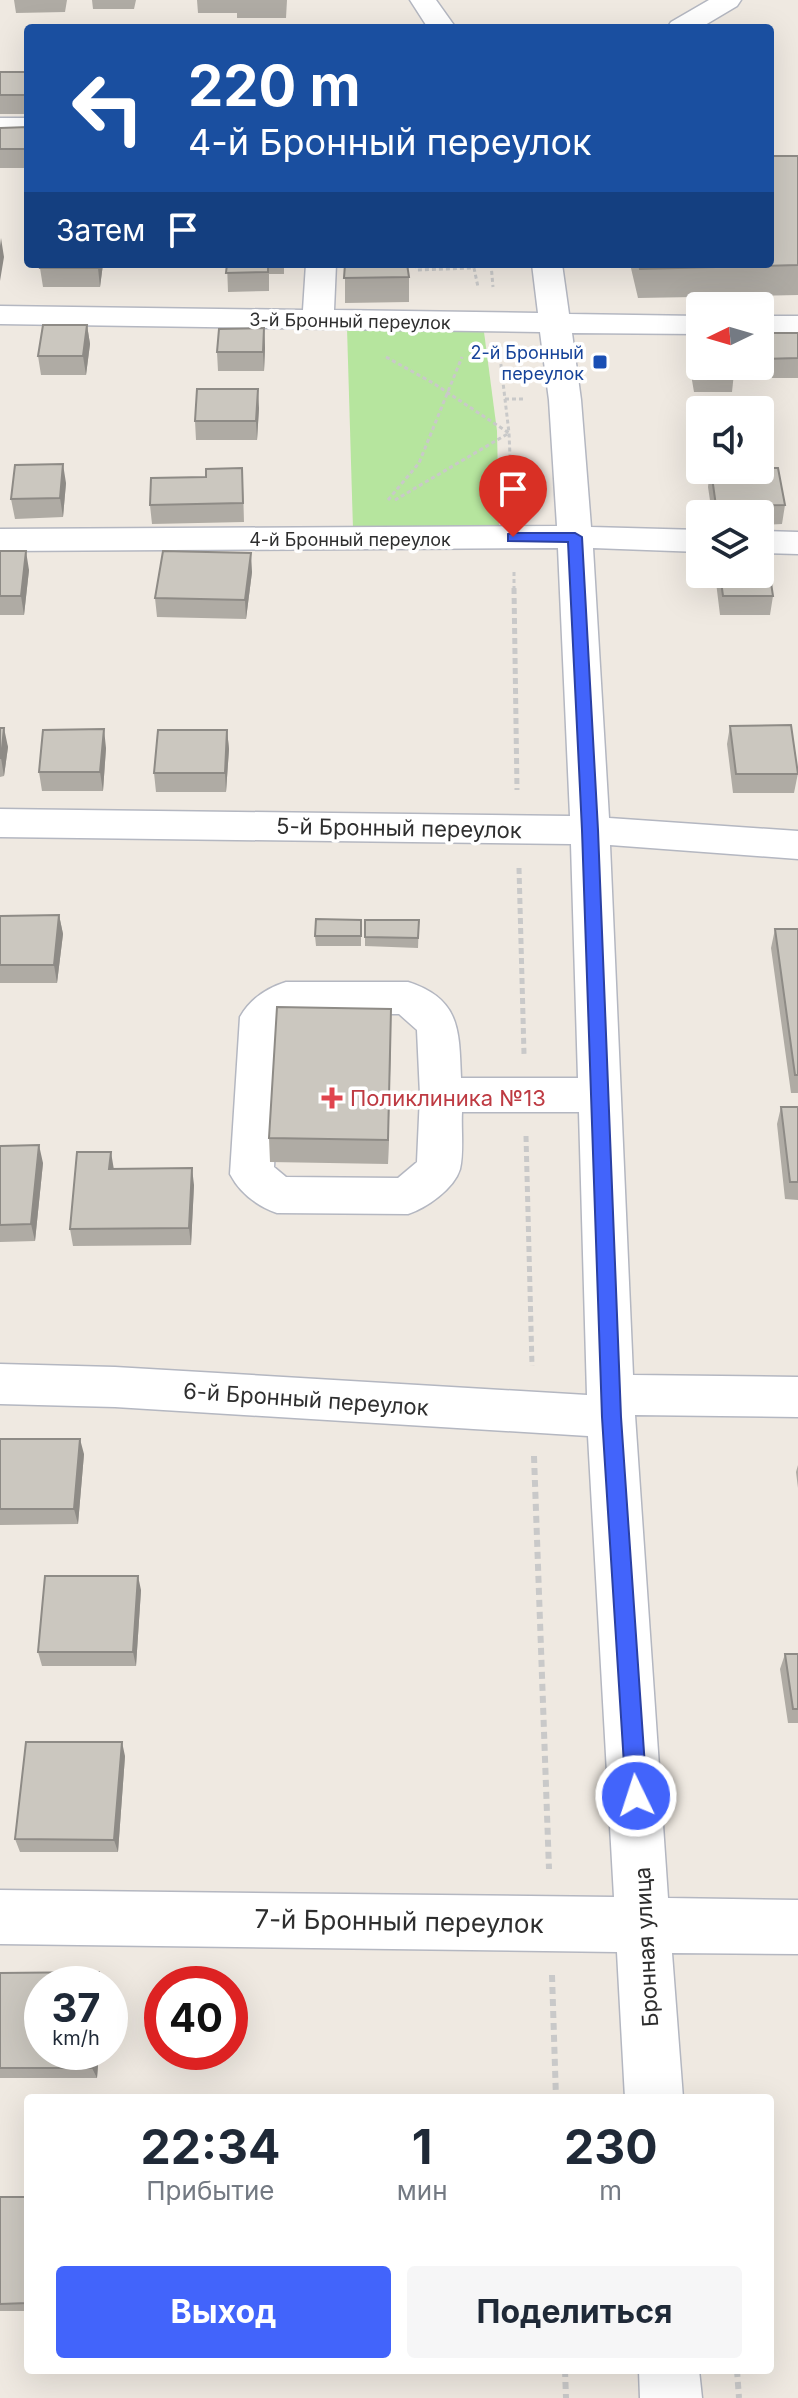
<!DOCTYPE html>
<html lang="ru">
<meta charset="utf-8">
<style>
:root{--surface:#fff;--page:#f6f6f7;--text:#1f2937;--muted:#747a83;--accent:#4264fb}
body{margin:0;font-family:Inter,sans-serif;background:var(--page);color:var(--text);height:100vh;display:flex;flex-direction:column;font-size:30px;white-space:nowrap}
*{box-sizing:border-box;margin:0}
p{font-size:26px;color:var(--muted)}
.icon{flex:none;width:44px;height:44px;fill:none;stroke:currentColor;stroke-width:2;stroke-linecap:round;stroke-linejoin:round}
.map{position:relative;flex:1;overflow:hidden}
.drawer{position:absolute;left:24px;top:2094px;width:750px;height:280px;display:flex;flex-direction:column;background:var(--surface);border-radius:8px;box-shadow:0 8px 32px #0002}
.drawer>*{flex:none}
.top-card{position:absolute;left:24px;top:24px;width:750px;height:244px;border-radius:8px;box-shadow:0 8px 32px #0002;background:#1a4fa0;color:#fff;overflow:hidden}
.needle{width:52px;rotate:265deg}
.fabs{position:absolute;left:686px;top:292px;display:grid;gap:16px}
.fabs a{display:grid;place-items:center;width:88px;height:88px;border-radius:8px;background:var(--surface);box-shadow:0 8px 32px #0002;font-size:40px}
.speed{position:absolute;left:24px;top:1966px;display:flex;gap:16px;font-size:40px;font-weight:700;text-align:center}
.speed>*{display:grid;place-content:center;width:104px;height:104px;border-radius:50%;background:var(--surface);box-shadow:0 8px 32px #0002;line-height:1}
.speed small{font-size:20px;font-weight:400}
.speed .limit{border:12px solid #d22;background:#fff;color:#111}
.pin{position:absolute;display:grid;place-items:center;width:68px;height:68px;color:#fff;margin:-82px -34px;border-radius:50% 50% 50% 0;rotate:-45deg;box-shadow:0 0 8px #0007}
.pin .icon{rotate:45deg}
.me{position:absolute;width:88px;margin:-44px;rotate:356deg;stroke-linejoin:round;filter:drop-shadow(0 0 6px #0008)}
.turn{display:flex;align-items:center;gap:28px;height:168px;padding:0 32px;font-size:36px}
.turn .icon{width:104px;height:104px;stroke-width:2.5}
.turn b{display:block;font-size:56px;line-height:68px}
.then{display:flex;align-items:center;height:76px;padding:0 32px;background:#0003;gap:16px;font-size:30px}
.eta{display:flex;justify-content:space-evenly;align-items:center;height:136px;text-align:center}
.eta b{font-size:48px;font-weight:700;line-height:56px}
.cta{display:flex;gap:16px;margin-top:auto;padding:16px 32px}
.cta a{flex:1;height:92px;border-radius:8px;background:var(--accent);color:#fff;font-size:32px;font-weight:700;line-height:92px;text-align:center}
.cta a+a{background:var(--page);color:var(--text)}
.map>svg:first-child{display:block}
.green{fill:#b6e59e}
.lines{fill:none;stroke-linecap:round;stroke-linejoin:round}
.minor-casing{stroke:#b4b7c1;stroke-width:3}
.path-far2{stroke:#c9c9c9;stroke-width:3;stroke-dasharray:4 3;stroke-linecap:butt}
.path-far1{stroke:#c9c9c9;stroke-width:5;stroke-dasharray:6 4;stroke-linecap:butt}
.path{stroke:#c9c9c9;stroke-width:6;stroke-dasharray:7 5;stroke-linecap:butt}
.minor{fill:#fff;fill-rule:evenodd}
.wall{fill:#afaba4}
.shaded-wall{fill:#8e8b86}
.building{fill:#cbc7bf;stroke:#8e8b86;stroke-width:2}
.route{fill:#4264fb;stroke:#2b41a3;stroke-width:2}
.transit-dot{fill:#1a4fb4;stroke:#fff;stroke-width:3}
.health-dot{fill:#e0444e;stroke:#fff;stroke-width:3}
.labels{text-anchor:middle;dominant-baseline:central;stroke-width:7;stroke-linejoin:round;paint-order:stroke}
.far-street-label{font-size:18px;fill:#2e2e2e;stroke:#fff}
.far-transit-label{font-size:18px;fill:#164399;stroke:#fff;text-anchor:end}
.street-label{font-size:22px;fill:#2e2e2e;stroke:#fff}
.health-label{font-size:22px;fill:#be3a42;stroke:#fff;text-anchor:start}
.near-street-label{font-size:26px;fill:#2e2e2e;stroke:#fff}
</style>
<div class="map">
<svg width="798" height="2398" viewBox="0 0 798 2398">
<rect width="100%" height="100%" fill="#efe9e1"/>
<path class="green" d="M347 328 484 332 497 431 499 526 353 529Z"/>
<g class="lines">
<g class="minor-casing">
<path id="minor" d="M410 0H436L456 28H428Z
M709 0H741L737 6 700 28H667L671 22Z
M0 118H28V136H0Z
M306 264H336L334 310 538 313 532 264H562L569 314 700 316V334L572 333 581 400 591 527 700 530V552L593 548 609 818 798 831V859L610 845 633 1375 798 1377V1417L635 1415 668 1898 798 1900V1954L672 1953 683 2098H625L617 1952 0 1944V1890L614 1897 588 1436 115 1407 0 1404V1364L115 1367 587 1395 579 1112H462C461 1129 464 1152 460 1169 454 1189 426 1208 408 1214L277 1213C257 1206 240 1193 230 1174L240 1017C250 999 267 988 286 982H408C461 999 459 1031 461 1078H578L571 844 0 837V809L570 816 558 548 0 551V529L557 526 549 400 540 332 0 324V306L303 310ZM295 1014H399L417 1030 420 1095 417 1162 398 1178 286 1177 274 1167 281 1024Z
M760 316H798V334H760Z
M760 531 798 532V554L760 553Z
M639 2370H699L702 2398H640Z"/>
</g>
<path class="path-far2" d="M416 264 417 270 474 268 478 287
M491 264 493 287
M386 357 433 383 509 433 395 500
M500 357 509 433 512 502
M505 399H524
M388 500 419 463 462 357
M514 572V590"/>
<path class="path-far1" d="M514 588 517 790
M519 868 524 1054
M526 1136 532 1366"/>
<path class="path" d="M534 1456 549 1869
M552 1975 556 2098
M565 2370 566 2398
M737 2370 739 2398"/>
<use href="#minor" class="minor"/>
</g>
<path class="wall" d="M14 0H67L65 12 16 13Z
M92 0H136L134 9H93Z
M197 0H287L286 18H237V13H198Z
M0 72H28V114H0Z
M28 127V168H0V128Z
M798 156V295L638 298 630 264H770Z
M41 264H103L100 287H43L40 268Z
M227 264H284V274H269V291L228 292Z
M345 264 409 277V302L345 303Z
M87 325 90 344 86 375H41L38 356Z
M264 328 265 348 264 371H218L217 352Z
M760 333H798V378H753L751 366H760Z
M690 338 734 373 732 392H694L688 357Z
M259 408 257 440H196L195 421Z
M710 470 785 505 782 524 760 525V514H712L708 487Z
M66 483 63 517 15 519 11 499Z
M243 487 244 522 152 524 150 505Z
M0 551 29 570 24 615H0Z
M252 572 246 619 157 617 155 598Z
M715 574H760L773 596 770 615H720Z
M730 726 798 773 794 793H733L727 744Z
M0 728 8 747 4 776 0 777Z
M227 730 229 749 226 792H156L154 773Z
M106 748 103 791H42L39 772Z
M59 915 63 934 57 983H0V916Z
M361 920V946H316L315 936Z
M365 920H419L418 948 365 946Z
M775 929H798V1093H791L771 948Z
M391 1009 388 1164 270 1162 269 1138Z
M781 1107H798V1200L785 1199 777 1124Z
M0 1146 43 1163 35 1241 0 1242Z
M194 1185 191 1245 73 1246 70 1229Z
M0 1439 84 1454 78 1524 0 1525Z
M798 1465V1488L796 1472Z
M141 1590 136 1666H42L38 1652Z
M785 1654H798V1723H788L780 1669Z
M125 1756 118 1852H20L15 1839Z
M0 1973 99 2052 97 2078H0Z
M0 2197H28V2311H0Z"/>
<path class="shaded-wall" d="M1 238 4 257 0 281V246Z
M98 264H103L100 287 98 268Z
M87 325 90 344 86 375 83 356Z
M264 328 265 348 264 371 263 352Z
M258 389 259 408 257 440 256 421Z
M63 464 66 483 63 517 60 498Z
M26 551 29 570 24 615 21 596Z
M251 553 252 572 246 619 245 600Z
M4 728 8 747 4 776 1 758Z
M104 729 106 748 103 791 100 772Z
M227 730 229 749 226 792 225 773Z
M59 915 63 934 57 983 54 965Z
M391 1009V1034L388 1164V1140Z
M39 1145 43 1163 35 1241 31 1224Z
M111 1152 114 1170 109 1169Z
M192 1168 194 1185 191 1245 189 1228Z
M80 1439 84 1454 78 1524 74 1509Z
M138 1576 141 1590 136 1666 133 1652Z
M122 1742 125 1756 118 1852 114 1840Z
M99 1972 103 1984H99Z
M94 2052H99L97 2078 92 2068Z"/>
<path class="building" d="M237 26H287V28H237Z
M0 72H28V95H0Z
M28 127 27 149H0V128Z
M770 156H798V265L640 269 639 264H770Z
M41 264H98V268H40Z
M227 264H268V272L226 273Z
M345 264H407L409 277 344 278Z
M43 325H87L83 356H38Z
M264 328 263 352H217L219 329Z
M760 333H798V358L760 359Z
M690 338H700V366H733L734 373H696Z
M197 389H258L256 421H195Z
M63 464 60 498 11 499 15 465Z
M242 468 243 503 150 505 151 478 206 477V469Z
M760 468H778L785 505 716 506 711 470H760Z
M0 551H26L21 596H0Z
M163 551 251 553 245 600 155 598Z
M760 556H767L773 596H723L720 574H760Z
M791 725 798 774H736L730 726Z
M0 728H4L1 758H0Z
M104 729 100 772H39L43 730Z
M158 730H227L225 773H154Z
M59 915 54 965H0V916Z
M316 919 361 920V936H315Z
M365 920H419L418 938 365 937Z
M775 929H798V1075H795Z
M277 1007 391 1009 388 1140 269 1138Z
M781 1107H798V1182H790Z
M39 1145 31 1224 0 1225V1146Z
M77 1152H111L109 1169 192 1168 189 1228 70 1229Z
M0 1439H80L74 1509H0Z
M45 1576H138L133 1652H38Z
M785 1654H798V1709H793Z
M26 1742H122L114 1840 15 1839Z
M99 1972V1984H42V2052H94L92 2068H0V1973Z
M0 2197H28V2303L0 2304Z"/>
<path class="route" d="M513 533H575L582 537 598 830 621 1417 647 1796 644 1804 636 1807 629 1804 626 1796 602 1417 582 830 568 542 508 541V534Z"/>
<rect class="transit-dot" x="592" y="354" width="16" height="16" rx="4"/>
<path class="health-dot" d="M328 1086h8v8h8v8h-8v8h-8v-8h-8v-8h8z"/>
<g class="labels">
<g class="far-street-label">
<text transform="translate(350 321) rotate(1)">3-й Бронный переулок</text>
<text x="350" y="539">4-й Бронный переулок</text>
</g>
<g class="far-transit-label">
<text x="584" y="352">2-й Бронный<tspan x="584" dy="21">переулок</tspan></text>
</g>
<g class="street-label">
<text transform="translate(399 828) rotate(1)">5-й Бронный переулок</text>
<text transform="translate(306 1399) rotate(4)">6-й Бронный переулок</text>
<text transform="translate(646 1947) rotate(-93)">Бронная улица</text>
</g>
<g class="health-label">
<text x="350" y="1098">Поликлиника №13</text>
</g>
<g class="near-street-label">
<text transform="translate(399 1921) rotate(1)">7-й Бронный переулок</text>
</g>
</g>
</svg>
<div class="fabs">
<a><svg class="needle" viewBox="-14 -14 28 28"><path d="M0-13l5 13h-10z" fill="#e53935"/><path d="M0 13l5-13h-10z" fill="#747a83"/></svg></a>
<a><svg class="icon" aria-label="sound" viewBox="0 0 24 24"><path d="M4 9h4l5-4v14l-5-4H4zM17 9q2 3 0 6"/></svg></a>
<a><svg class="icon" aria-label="layers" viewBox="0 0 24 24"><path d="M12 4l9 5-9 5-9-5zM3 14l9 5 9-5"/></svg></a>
</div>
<div class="speed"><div>37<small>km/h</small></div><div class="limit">40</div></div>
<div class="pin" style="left:513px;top:537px;background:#d93025"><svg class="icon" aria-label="arrive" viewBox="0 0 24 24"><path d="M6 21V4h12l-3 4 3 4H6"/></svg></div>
<svg class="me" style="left:636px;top:1796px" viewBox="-20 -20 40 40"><circle r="17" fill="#4264fb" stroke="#fff" stroke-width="3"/><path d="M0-11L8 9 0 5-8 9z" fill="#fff"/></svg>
<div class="top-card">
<div class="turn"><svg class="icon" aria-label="left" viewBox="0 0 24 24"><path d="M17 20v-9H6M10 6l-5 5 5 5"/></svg><div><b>220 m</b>4-й Бронный переулок</div></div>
<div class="then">Затем<svg class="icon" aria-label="arrive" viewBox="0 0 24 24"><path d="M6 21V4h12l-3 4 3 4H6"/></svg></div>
</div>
<section class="drawer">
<div class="eta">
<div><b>22:34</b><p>Прибытие</p></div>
<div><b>1</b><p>мин</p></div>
<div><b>230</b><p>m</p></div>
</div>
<div class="cta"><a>Выход</a><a>Поделиться</a></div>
</section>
</div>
